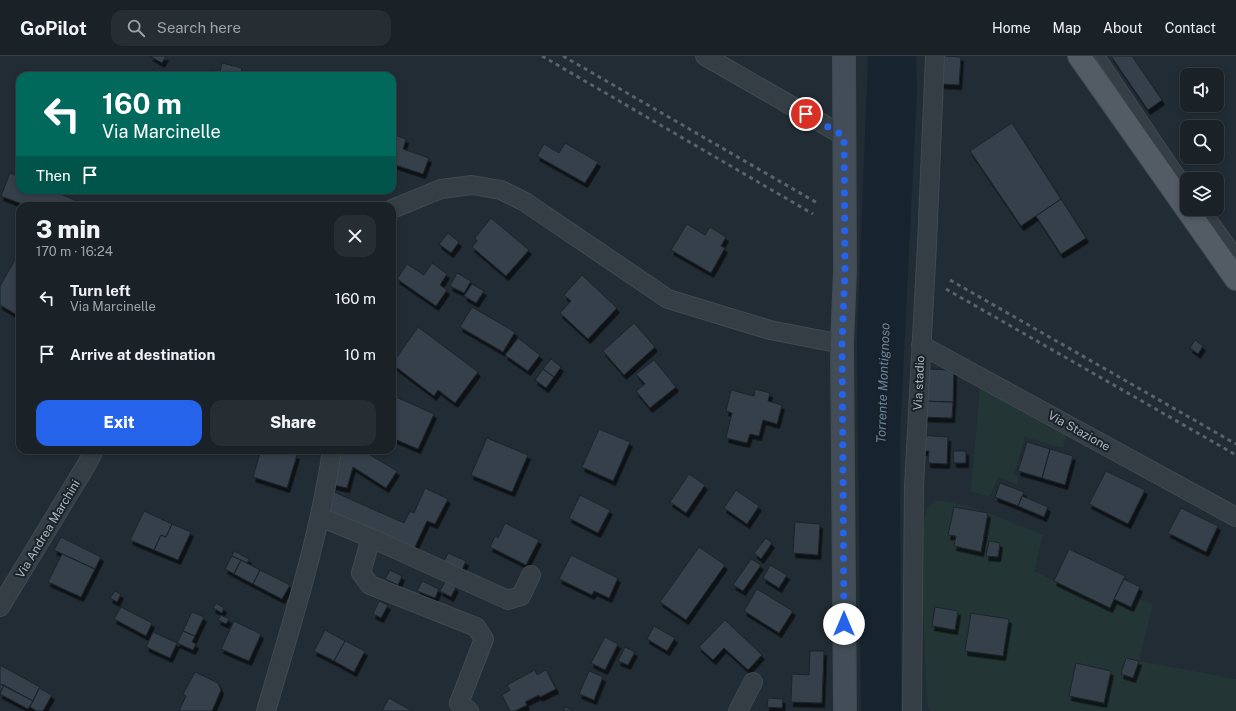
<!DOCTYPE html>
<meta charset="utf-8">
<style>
:root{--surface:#1a2127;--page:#272e33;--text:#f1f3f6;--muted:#9fa3a7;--line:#383e44;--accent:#2563eb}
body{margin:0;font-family:"Public Sans",sans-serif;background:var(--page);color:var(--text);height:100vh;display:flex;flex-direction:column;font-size:15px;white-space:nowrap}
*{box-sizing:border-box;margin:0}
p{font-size:13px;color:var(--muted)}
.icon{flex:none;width:22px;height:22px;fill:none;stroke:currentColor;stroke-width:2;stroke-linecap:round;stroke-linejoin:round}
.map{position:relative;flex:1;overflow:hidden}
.details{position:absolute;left:16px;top:146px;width:380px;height:252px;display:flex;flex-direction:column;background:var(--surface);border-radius:12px;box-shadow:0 2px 6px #0003,0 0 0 1px var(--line)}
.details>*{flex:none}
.top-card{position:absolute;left:16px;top:16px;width:380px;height:122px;border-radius:12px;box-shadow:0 2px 6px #0003,0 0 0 1px var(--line);background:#00695c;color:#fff;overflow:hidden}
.tools{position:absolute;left:1180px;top:12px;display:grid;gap:8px}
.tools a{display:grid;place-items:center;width:44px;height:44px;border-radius:8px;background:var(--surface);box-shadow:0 2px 6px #0003,0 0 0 1px var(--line);font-size:20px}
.pin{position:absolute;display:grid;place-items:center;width:34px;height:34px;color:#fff;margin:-17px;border:2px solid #fff;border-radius:50%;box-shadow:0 1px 4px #0007}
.me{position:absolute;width:44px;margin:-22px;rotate:0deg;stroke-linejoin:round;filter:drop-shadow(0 0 3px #0008)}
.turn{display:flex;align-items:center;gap:14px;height:84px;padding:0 20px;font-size:18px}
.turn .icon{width:52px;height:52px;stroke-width:2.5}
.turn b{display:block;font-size:28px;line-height:34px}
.then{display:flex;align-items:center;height:38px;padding:0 20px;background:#0003;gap:8px;font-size:15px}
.round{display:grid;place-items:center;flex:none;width:42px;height:42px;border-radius:12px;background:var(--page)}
.head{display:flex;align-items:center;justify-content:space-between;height:68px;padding:0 20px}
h1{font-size:24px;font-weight:800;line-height:30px}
.action{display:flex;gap:8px;margin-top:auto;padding:8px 20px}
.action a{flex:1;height:46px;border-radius:12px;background:var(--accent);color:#fff;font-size:16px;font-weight:800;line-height:46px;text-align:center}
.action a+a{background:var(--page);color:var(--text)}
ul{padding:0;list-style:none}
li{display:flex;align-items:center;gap:12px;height:56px;padding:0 20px}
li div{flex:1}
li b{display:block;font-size:15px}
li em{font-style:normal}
header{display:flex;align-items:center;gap:24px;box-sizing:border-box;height:56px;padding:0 20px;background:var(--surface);border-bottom:1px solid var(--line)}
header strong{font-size:19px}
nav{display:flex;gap:22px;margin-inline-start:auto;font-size:14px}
.search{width:280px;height:36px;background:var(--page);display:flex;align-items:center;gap:10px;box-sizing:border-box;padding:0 14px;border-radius:12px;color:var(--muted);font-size:15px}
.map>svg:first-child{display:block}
.green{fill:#243535}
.water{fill:#172430}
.building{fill:#34404b;stroke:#1c242b;filter:url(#shadow)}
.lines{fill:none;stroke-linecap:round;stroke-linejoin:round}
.service-casing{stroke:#414951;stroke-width:11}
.minor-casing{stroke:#414951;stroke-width:20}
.secondary-casing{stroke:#414951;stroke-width:24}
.primary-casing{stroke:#414951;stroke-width:24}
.service{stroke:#353d45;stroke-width:9}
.minor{stroke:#353d45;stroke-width:18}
.secondary{stroke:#434d57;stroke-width:22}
.primary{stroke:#535c65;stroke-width:22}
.rail{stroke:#57626c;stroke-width:3;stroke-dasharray:4 4;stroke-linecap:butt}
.route{stroke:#2563eb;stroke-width:7;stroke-dasharray:0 12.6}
.labels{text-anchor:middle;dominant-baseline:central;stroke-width:4;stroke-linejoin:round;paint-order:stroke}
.street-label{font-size:12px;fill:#afb8c2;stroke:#1a2229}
.water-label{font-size:13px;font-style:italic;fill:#6b869d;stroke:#1a2229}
</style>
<header>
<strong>GoPilot</strong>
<div class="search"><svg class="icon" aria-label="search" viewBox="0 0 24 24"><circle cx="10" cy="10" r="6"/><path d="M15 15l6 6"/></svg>Search here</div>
<nav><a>Home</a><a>Map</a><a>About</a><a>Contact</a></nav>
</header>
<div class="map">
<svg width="1236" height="655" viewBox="0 0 1236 655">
<defs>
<filter id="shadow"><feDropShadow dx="2.5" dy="4.5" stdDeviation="0" flood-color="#0009"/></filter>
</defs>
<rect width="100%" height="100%" fill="#222c34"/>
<path class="green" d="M980 331 1067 377 1063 392 1025 381 1014 418 1018 420 1017 428 998 421 990 441 971 435Z
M938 444C975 449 1008 465 1043 479L1034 515 1110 552 1114 543 1130 551 1135 542 1153 548 1139 605 1236 623V655H931L928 651 927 645 920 487 927 452Z"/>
<path class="water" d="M868 0H916L917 34 900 380 901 655H861L857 283Z"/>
<path class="building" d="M150 0H166L162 7Z
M943 0 961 1 959 29 941 28Z
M1111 0H1132L1162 44 1148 54Z
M222 7 242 12 240 20H208L209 14 220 16Z
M1012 67 1061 143 1021 170 970 95Z
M392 78 406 83 403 93 429 102 423 118 392 108Z
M565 87 598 106 585 127 537 100 544 88 559 97Z
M10 117 20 121V134H51L84 148 83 150H47L37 146 36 150H27L1 140Z
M1061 143 1086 182 1061 198 1036 160Z
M491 162 529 194 506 220 472 191 477 185 475 182Z
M687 168 705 179 710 171 726 181 721 190 725 192 711 217 671 194Z
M448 177 459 186 451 197 439 188Z
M16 202 20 205V254L17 259 0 249V230Z
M432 207 447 218 440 229 447 234 436 250 397 223 407 208 424 219Z
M457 217 471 225 464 237 450 230Z
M582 219 617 252 588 283 560 257 571 245 564 239Z
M472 228 484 235 476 247 464 240Z
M472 251 515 276 503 296 460 271Z
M634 267 655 291 624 319 603 295Z
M418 271 478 316 455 347 438 334 434 340 392 308Z
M518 282 540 299 528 315 505 299Z
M1195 284 1203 290 1198 298 1190 292Z
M551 303 561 311 554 321 543 313Z
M654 304 676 331 650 352 636 335 645 328 636 318Z
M543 313 554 321 546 332 535 324Z
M921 313 954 314 953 346 920 345Z
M755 333 770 337 768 345 782 349 777 368 763 364 759 380 750 378 747 387 726 382 732 357 726 355 731 334 754 340Z
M396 341 434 358 418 393 392 382V349Z
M920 345 953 346 952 362 919 361Z
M599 373 630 386 613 425 582 411Z
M918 379 948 381 947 408 928 407 929 395H918Z
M487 382 528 399 512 436 471 419Z
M1027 386 1050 393 1042 422 1018 415Z
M1050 393 1073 400 1065 429 1042 422Z
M261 394H281L297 399 287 432 253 421Z
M341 394H362L397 415 386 432 353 411 347 432 333 429Z
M953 395H966V407H954Z
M1106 415 1145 434 1128 468 1089 448Z
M689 418 705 429 686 457 670 446Z
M1000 427 1024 436 1018 450 995 441Z
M425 432 448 443 435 468 427 465 414 493 327 455 332 435 404 467 410 455 414 457Z
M736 434 759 450 747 468 724 452Z
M580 439 610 454 598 477 569 462Z
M1022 440 1048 451 1044 461 1018 450Z
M954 451 988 457 981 496 954 490 956 480 948 479Z
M1181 452 1218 470 1206 496 1168 477Z
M144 455 172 468 166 481 161 479 154 494 130 484Z
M795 466 820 468 818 499 793 497Z
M505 467 539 484 526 509 490 491 495 480 498 482Z
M172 468 191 476 178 504 154 494 161 479 166 481Z
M61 481 101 501 95 513 54 494Z
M766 482 772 487 761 503 754 497Z
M989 485 1000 487 998 501 986 500Z
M699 491 725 509 686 564 660 546Z
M1069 493 1125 520 1110 552 1054 525Z
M234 495 249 503 247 507 232 500Z
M448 497 466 505 461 516 443 508Z
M62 498 95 513 81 541 48 526Z
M571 499 618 522 609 542 594 535 592 539 559 523Z
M232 500 241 504 234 518 225 513Z
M751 503 761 509 743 535 733 529Z
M241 504 260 514 253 528 234 518Z
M770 509 787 519 779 532 763 522Z
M260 514 290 529 282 543 253 528Z
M390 514 402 520 398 529 385 523Z
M1124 523 1140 531 1131 551 1114 543Z
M422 525 439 533 435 542 417 535Z
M445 526 456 531 451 541 440 535Z
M757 533 793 555 779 577 744 555Z
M115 535 121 538 117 546 110 542Z
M379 545 388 549 381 562 373 558Z
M216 547 224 552 222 557 213 552Z
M121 551 152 567 146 580 114 563Z
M935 551 958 555 955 574 932 570Z
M192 556 204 561 195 580 183 575Z
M971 557 1009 563 1003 600 965 595Z
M221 559 229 563 226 568 218 564Z
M725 564 762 599 748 614 724 592 713 604 699 591Z
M234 565 261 578 249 605 221 593Z
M654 570 675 582 667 595 647 583Z
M325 574 345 585 334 605 314 595Z
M183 575 195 580 192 586 196 588 193 594 177 587Z
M153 576 177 587 170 602 146 591Z
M605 581 618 588 605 614 591 607Z
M345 585 365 595 354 616 334 605Z
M625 591 635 596 628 609 618 605Z
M810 595H824L822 647 791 646 792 618 809 619Z
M1126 602 1139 605 1133 622 1121 618Z
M1076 607 1111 615 1104 647 1069 640Z
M0 609 40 631 33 645 0 628Z
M535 614 537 619 546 614 556 633 540 641 539 639 525 646 527 649 515 655H510L502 639 510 634 507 629Z
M589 615 603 621 594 644 579 638Z
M195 616 218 627 221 634 212 655H179L186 640 183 638Z
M0 628 4 629 0 636Z
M4 629 33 645 28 653 0 638Z
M39 632 52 639 43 655H37L30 651Z
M389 642 412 655H382Z
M768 642 783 643 782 652 767 651Z
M566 651 573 655H563Z"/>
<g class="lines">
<g class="service-casing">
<path id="service" d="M1100 0 1187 129
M1205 153 1236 196"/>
</g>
<g class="minor-casing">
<path id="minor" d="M705 0 844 80
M392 153 441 133 472 129 501 134 525 146 668 243 770 274 842 288
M921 289 1236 461
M320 461 371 482 361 517 370 529 476 571 484 583 459 647 469 655
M371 482 508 544 521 540 531 519
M0 551 87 408 94 394
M266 655C291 569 319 483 332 394
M738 655 753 626
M912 655 914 430 927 188 935 0"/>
</g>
<g class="secondary-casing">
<path id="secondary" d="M844 0 845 214 842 288 845 655"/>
</g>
<g class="primary-casing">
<path id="primary" d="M1079 0 1236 223"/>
</g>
<use href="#service" class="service"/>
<use href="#minor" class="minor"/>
<use href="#secondary" class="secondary"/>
<use href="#primary" class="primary"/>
<path class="rail" d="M542 0 813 158
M563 0 819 148
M950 224 1236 388
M946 233 1236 399"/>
</g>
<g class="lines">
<path class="route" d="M806 58 844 80 845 214 842 288 844 568"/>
</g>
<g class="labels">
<g class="street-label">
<text transform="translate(919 327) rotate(-87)">Via stadio</text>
<text transform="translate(1079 375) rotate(29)">Via Stazione</text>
<text transform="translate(48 473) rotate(-59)">Via Andrea Marchini</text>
</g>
<g class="water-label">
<text transform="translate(883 327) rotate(-88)">Torrente Montignoso</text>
</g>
</g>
</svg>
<div class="tools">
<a><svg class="icon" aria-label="sound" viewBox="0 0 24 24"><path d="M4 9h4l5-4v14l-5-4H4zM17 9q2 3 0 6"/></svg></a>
<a><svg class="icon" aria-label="search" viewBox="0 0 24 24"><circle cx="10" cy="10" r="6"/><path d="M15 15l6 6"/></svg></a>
<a><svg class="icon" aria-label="layers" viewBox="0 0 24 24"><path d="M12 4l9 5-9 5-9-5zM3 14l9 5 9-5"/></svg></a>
</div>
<div class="pin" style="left:806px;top:58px;background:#d93025"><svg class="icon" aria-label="arrive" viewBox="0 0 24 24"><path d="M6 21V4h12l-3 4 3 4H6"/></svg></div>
<svg class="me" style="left:844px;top:568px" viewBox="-20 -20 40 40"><circle r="19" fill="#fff"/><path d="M0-13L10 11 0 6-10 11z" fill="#2563eb"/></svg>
<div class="top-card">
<div class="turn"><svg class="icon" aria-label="left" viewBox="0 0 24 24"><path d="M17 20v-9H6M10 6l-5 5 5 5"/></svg><div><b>160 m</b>Via Marcinelle</div></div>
<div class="then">Then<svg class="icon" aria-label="arrive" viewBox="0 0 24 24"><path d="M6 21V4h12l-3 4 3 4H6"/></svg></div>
</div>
<section class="details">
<div class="head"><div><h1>3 min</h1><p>170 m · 16:24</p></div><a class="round"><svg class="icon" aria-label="close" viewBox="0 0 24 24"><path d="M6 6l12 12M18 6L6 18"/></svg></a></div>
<ul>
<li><svg class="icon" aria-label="left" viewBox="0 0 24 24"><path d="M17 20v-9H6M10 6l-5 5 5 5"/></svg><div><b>Turn left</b><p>Via Marcinelle</p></div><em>160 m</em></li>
<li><svg class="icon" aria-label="arrive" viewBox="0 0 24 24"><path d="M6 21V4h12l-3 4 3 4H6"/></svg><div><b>Arrive at destination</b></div><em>10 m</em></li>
</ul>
<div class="action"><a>Exit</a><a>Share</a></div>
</section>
</div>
